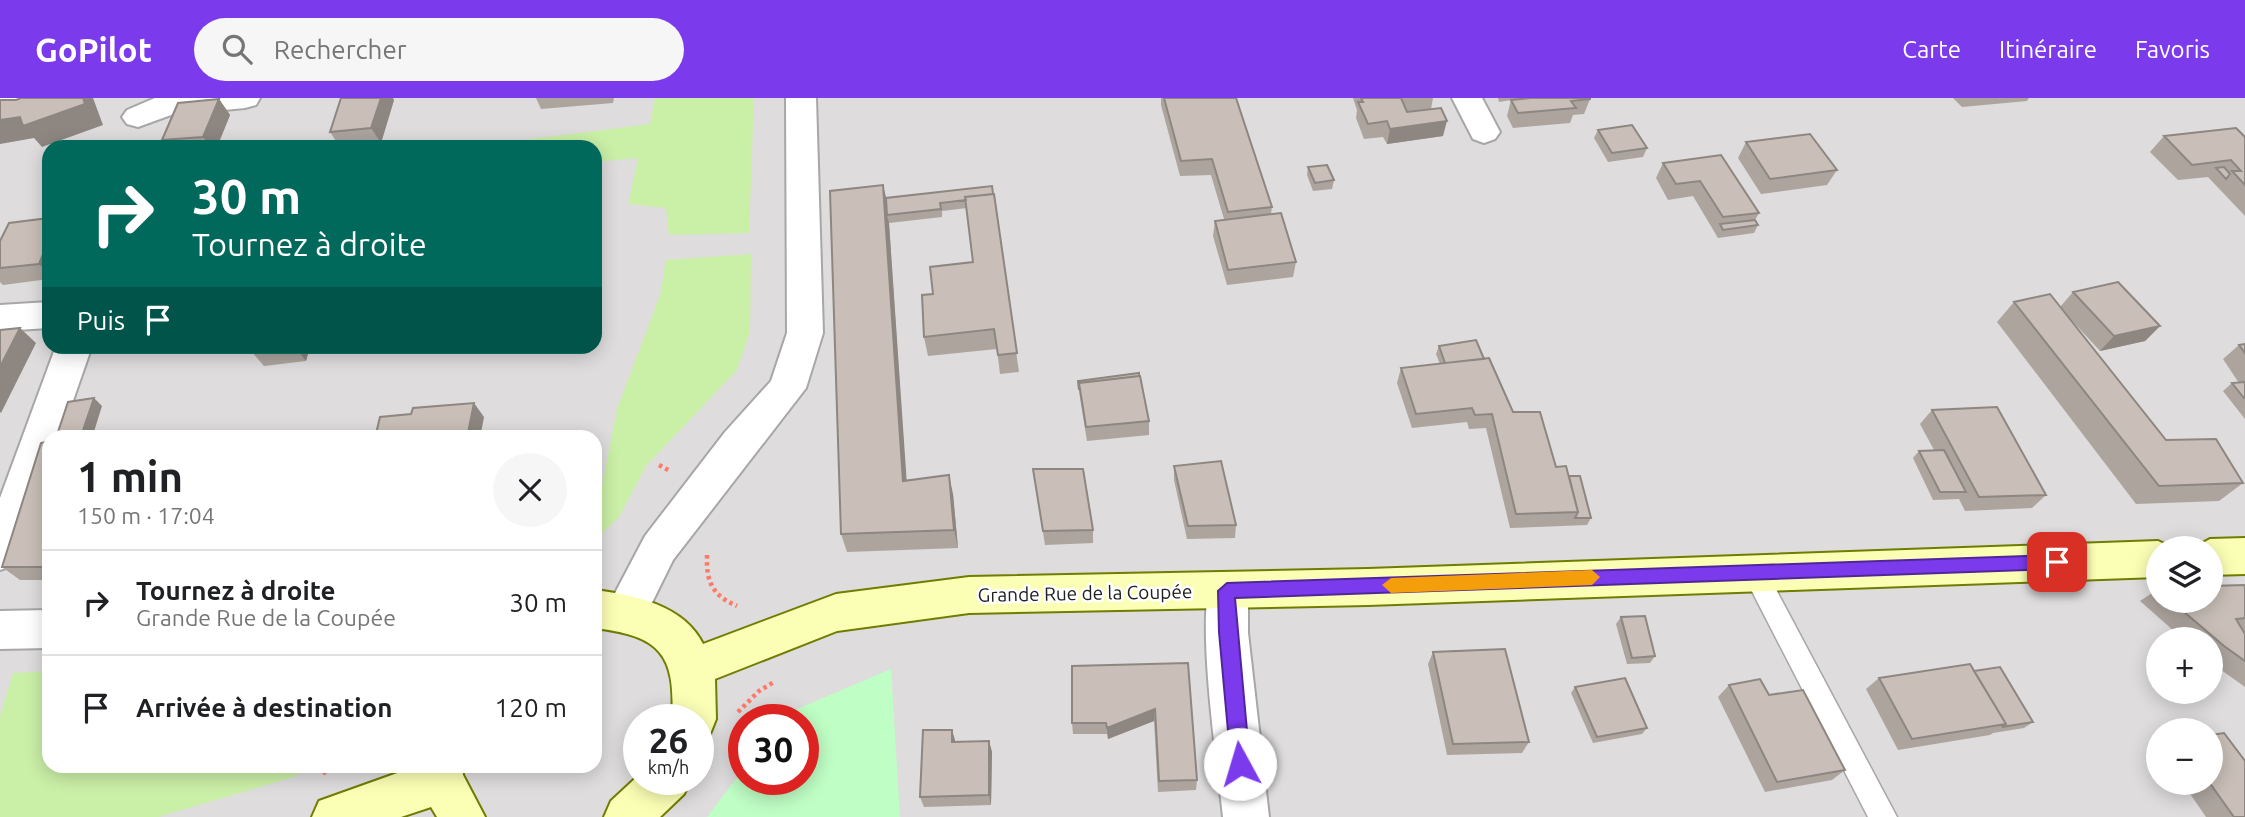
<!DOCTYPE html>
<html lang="fr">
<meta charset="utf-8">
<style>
:root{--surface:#fff;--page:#f6f6f6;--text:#202124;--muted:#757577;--line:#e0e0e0;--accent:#7c3aed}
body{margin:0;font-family:Ubuntu,sans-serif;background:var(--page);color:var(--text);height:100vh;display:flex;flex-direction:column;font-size:26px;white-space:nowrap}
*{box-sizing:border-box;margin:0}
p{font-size:23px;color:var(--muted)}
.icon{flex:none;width:38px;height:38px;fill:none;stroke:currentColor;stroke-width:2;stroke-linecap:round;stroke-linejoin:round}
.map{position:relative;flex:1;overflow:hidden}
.panel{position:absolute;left:42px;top:332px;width:560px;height:343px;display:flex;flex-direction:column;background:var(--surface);border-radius:21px;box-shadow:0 4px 18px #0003}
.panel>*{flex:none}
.hud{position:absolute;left:42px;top:42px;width:560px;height:214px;border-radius:21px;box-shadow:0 4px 18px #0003;background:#00695c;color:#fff;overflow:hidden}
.buttons{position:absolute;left:2146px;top:438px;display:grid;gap:14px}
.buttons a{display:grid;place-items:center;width:77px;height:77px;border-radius:50%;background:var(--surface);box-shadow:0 4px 18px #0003;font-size:35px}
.speed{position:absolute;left:623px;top:606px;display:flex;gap:14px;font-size:35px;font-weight:700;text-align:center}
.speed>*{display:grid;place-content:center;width:91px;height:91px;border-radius:50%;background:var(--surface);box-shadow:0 4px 18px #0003;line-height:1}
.speed small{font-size:18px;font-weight:400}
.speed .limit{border:10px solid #d22;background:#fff;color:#111}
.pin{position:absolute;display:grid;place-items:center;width:60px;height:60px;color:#fff;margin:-30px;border-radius:14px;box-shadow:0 4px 10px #0006}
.me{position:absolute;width:77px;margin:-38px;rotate:354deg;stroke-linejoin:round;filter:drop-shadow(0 0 5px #0008)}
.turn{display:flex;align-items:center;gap:24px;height:147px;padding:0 35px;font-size:32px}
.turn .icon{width:91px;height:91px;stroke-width:2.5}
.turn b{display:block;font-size:49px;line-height:60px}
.then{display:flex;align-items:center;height:66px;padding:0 35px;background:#0003;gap:14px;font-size:26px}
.round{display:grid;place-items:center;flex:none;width:74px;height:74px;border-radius:37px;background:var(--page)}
.summary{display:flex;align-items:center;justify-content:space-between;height:119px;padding:0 35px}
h1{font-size:42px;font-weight:600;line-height:52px}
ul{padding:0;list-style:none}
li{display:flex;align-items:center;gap:21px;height:105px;padding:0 35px;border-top:2px solid var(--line)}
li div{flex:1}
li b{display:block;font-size:26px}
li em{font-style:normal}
header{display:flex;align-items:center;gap:42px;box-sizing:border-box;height:98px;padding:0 35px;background:var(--accent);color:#fff}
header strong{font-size:33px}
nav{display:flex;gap:38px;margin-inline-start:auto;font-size:24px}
.search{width:490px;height:63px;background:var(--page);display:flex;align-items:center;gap:18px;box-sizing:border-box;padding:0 24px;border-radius:38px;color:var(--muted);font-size:26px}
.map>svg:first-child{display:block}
.residential{fill:#dedcdc;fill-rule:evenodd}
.grass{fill:#caefa7}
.park{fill:#bffec4}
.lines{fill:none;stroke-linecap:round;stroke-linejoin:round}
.service-casing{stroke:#a7a7a7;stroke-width:3}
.minor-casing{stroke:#a7a7a7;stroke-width:4}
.secondary-casing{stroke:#6f7d00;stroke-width:4}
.path{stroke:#ff7868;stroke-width:4.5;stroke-dasharray:3.5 3.5;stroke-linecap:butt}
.service{fill:#fff;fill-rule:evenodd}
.minor{fill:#fff;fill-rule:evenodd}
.secondary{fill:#fbffb5;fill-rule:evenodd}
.wall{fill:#ada49e}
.shaded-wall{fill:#8d8681}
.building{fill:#c9bfb8;stroke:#8d8681;stroke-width:2}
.route{fill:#7c3aed;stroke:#51269a;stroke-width:2}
.slow{fill:#f59e0b}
.labels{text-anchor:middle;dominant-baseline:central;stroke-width:5;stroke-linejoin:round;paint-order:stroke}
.street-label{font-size:19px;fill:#202020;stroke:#fff}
</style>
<header>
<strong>GoPilot</strong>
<div class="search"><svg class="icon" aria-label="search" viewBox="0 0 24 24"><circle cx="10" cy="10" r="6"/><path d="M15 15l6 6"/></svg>Rechercher</div>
<nav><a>Carte</a><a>Itinéraire</a><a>Favoris</a></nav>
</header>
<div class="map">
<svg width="2245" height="719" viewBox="0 0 2245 719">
<rect width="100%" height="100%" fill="#f1ede5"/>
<path class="residential" d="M0 0H2245V719H0ZM49 49H595V248H49ZM49 340H595V668H49ZM2158 450H2210V502H2158ZM2158 541H2210V593H2158ZM639 621H698V681H639ZM744 621H803V681H744ZM2158 632H2210V684H2158Z"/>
<path class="grass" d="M655 0H754L749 135 669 137 666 110 628 106 638 60 595 64V49H468L650 26Z
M751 156 750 233 737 272 646 368 619 419 595 442V423L617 311 660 197 666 162Z
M49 573V668L306 669 294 679 158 719H0V618L13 575Z"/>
<path class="park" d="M891 571 900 719H707L744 670V681H803V621H779L783 617Z"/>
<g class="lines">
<g class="service-casing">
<path id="service" d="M1754 463 1763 467 1897 719H1868L1742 474 1745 467Z"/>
</g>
<g class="minor-casing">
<path id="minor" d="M0 0H29L25 7 0 12Z
M155 0H260L256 7 245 10 171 17 138 29 127 26 122 19 127 12Z
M786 0H816L823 235 806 290 673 462 641 527 626 533 611 527 605 514 645 438 725 334 771 283 787 235Z
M1452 0H1482L1500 34 1495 41 1484 45 1473 41Z
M49 204V230L0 233V207Z
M56 248H92L60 340H49V372L20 455 14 467 0 472V400Z
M1227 475 1242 480 1248 493V535L1269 719H1223C1218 670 1195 518 1212 480Z
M49 512V550L0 551V513Z"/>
</g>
<g class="secondary-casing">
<path id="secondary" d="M2245 440V476L2210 477V450H2194L2210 441Z
M2158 443 2173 450H2158V479L1368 507 969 515 837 533 715 581 716 621 710 636 698 640V621H672C676 556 660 538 595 530V492C634 497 684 507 703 546L836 496 969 479 1368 471Z
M417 668H462L463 677 485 719H437L431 709 401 719H312L319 703Z
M639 677V681H691L684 696 660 719H604L611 703Z"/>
</g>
<path class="path" d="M659 367 670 373
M707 457C706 484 712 497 737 508
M738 614 759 593 774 584
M323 676 330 668"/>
<use href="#service" class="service"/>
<use href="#minor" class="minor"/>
<use href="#secondary" class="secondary"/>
</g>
<path class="wall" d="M536 0H614L613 5 541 11Z
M1161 0H1236L1272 109 1271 116 1296 164 1293 179 1227 187 1213 138 1215 123 1224 121 1211 77 1180 78 1161 7Z
M1353 0H1433L1431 11 1443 38 1387 46 1383 39 1364 41 1356 20 1357 12Z
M1498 0H1590V1L1584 16 1573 17 1570 25 1513 30 1507 18 1511 2 1499 4Z
M1953 0H2029L2027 3 1962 9Z
M219 1 230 17 217 49H167L162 42Z
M394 2 381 45 340 49 330 34Z
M1598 32 1647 50 1643 59 1608 64 1594 40Z
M2164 38 2245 39V118L2208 79 2178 82 2150 54Z
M1746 44 1837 72 1827 87 1761 96 1738 60Z
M1721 57 1759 115 1755 122 1758 127 1754 135 1718 140 1693 98 1668 102 1656 80 1663 65Z
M1308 69 1334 82 1332 91 1313 93 1307 77Z
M883 87 886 100 992 88 1019 274 1000 276 997 251 928 258 924 239 933 196 973 164 967 110 942 113V119L889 125 906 383 953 396 958 450 847 454 841 436Z
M49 120V181L3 187 0 184V143Z
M2073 194 2160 228 2145 243 2100 253 2064 214 2166 342 2243 385 2219 403 2136 406 1997 224 2014 204 2060 209Z
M2245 246V321L2223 293 2232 285H2239L2223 261 2239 247Z
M251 248H336L309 252 306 263 264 268 251 253Z
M1439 248 1484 261 1513 314 1556 369 1569 378 1591 420 1587 427 1510 430 1486 330 1469 331 1467 324 1412 330 1397 285 1401 270 1440 266 1436 256Z
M1078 283 1149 323V337L1087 343 1080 300Z
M1932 312 2046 397 2032 410 1965 413 1959 401 1933 402 1913 360 1919 353 1934 352 1920 326Z
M49 343V482H20L2 469Z
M1174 368 1236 427 1235 440 1187 441 1174 382Z
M1033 371 1093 432V445L1045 447Z
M2245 487V589L2210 564V541H2183L2140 503 2158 491V502H2210Z
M1621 519 1655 558 1650 565 1627 566 1616 526Z
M1433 554 1529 644 1522 655 1447 657 1428 566Z
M1188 565 1197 682 1196 692 1158 694 1154 623 1108 641 1107 636H1073L1072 625Z
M1974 573 2033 624 2024 630 1993 635 1990 637 1898 652 1866 591 1879 580Z
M1729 587 1769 597 1845 672 1832 682 1765 694 1718 599Z
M1575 589 1647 630 1642 636 1593 645 1571 595Z
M952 632 955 644 989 643 992 654 991 707 924 709 920 699Z
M2182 684H2210L2245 719H2206Z"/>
<path class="shaded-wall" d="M83 0H93L103 27 42 49 34 40 0 46V22Z
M381 0H393L394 2 381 45 371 30Z
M219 1 230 17 217 49H211L203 39Z
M1447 23 1443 38 1387 46 1390 31Z
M883 87 888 108 887 117 889 125 908 402 903 383Z
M49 142V176L39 166Z
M2160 228 2145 243 2100 253 2114 238Z
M20 230 36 245 1 315 0 314V269Z
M294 248H306L309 252 306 263Z
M94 300 102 308 92 340H81Z
M474 305 484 319 480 340H467Z
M949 377 953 396 958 450 954 432Z
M1155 611 1154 623 1108 641 1107 630Z
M952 632 955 642V654L952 644Z
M989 643 992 654 991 707 989 697Z"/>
<path class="building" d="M21 0H83L85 6 23 28 20 19 0 22V2H16Z
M341 0H381L371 30 330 34Z
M1164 0H1236L1272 109 1228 114 1212 61 1181 63Z
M1361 0H1401L1407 14 1441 10 1447 23 1390 31 1387 23 1368 26 1358 4H1363Z
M1530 0H1590V1L1571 3 1576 10 1518 15 1511 2Z
M219 1 203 39 162 42 178 5Z
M1632 27 1647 50 1612 55 1598 32Z
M2236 30 2245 39V87L2232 73H2241L2231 62 2192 67 2164 38Z
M1810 36 1837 72 1770 81 1746 44Z
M1721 57 1759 115 1723 119 1700 83 1676 86 1663 65Z
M1327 67 1334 82 1315 85 1308 69Z
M2224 69 2230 76 2226 81 2216 70Z
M883 87 903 383 949 377 954 432 841 436 830 93Z
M992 88 993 96 965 99 966 102 940 105 941 111 887 117 886 100Z
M994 96 1017 255 998 257 994 231 924 239 922 197 933 196 930 169 973 164 965 99Z
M1281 115 1296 164 1228 172 1215 123Z
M49 120V142L39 166 0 170V143L9 125Z
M1755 122 1758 127 1723 132 1720 126Z
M2118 184 2160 228 2114 238 2073 194Z
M2050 196 2166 342 2216 341 2243 385 2159 388 2014 204Z
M20 230 0 269V232Z
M1476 242 1484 261 1445 265 1439 248Z
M2245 246V255L2239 247Z
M252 248H293L251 253Z
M1489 260 1513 314H1540L1556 369 1566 368 1578 414 1516 416 1492 316 1475 317 1472 310 1416 316 1401 270Z
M1139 275V278L1079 285V292L1078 283Z
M1140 278 1149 323 1086 329 1079 285Z
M2245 284V299L2244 300 2232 285Z
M94 300 81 338 73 340H56L68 304Z
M474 305 467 340H375L380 319 411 316 413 310Z
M1997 309 2046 397 1979 399 1932 312Z
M115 333 124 335 127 340H73Z
M49 343V469H2L41 345Z
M1944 352 1966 394H1940L1919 353Z
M1221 363 1236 427 1188 428 1174 368Z
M1033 371H1083L1093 432 1043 433Z
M1569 378H1580L1591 420H1575L1578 414Z
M2245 487V520L2236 521 2245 536V563L2224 548 2170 502H2210V488Z
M1645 518 1655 558 1632 560 1621 519Z
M1505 551 1529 644 1453 646 1433 554Z
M1188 565 1197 682 1159 683 1155 611 1107 630 1106 625H1072V568Z
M1970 566 2006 626 1912 641 1879 580Z
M2000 569 2033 624 2002 629 2006 626 1974 573Z
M1625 580 1647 630 1597 639 1575 589Z
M1760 581 1769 597 1803 592 1845 672 1777 684 1729 587Z
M923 632H952V644L989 643V697L920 699Z
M2224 635 2245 663V719H2234L2209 684H2210V637Z"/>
<path class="route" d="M2057 457 2066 464 2057 471 1235 500 1250 666 1247 673 1240 675 1234 673 1231 666 1219 534 1218 493 1227 485Z"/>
<path class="slow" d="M1592 472 1600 479 1592 487 1391 495 1382 487 1391 480Z"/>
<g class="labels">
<g class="street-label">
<text transform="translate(1085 495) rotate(-1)">Grande Rue de la Coupée</text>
</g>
</g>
</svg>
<div class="buttons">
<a><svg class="icon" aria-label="layers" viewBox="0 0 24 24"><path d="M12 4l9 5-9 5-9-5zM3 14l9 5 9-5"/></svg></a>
<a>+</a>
<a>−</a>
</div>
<div class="speed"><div>26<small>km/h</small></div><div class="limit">30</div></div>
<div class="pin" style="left:2057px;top:464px;background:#d93025"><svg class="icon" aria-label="arrive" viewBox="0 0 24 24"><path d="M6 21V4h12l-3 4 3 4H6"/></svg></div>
<svg class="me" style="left:1240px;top:666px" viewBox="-20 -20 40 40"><circle r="19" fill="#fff"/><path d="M0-13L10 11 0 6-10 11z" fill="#7c3aed"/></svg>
<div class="hud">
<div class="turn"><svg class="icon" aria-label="right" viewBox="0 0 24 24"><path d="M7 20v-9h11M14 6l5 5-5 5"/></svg><div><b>30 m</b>Tournez à droite</div></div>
<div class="then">Puis<svg class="icon" aria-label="arrive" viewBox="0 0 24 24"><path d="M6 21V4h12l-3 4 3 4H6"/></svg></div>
</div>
<section class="panel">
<div class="summary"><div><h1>1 min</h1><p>150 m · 17:04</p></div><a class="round"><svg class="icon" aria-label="close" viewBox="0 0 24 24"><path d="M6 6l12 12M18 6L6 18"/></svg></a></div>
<ul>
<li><svg class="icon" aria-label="right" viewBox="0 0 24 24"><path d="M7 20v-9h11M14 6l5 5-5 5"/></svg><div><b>Tournez à droite</b><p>Grande Rue de la Coupée</p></div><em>30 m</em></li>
<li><svg class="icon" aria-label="arrive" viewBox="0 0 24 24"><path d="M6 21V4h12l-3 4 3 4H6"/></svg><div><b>Arrivée à destination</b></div><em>120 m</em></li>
</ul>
</section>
</div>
